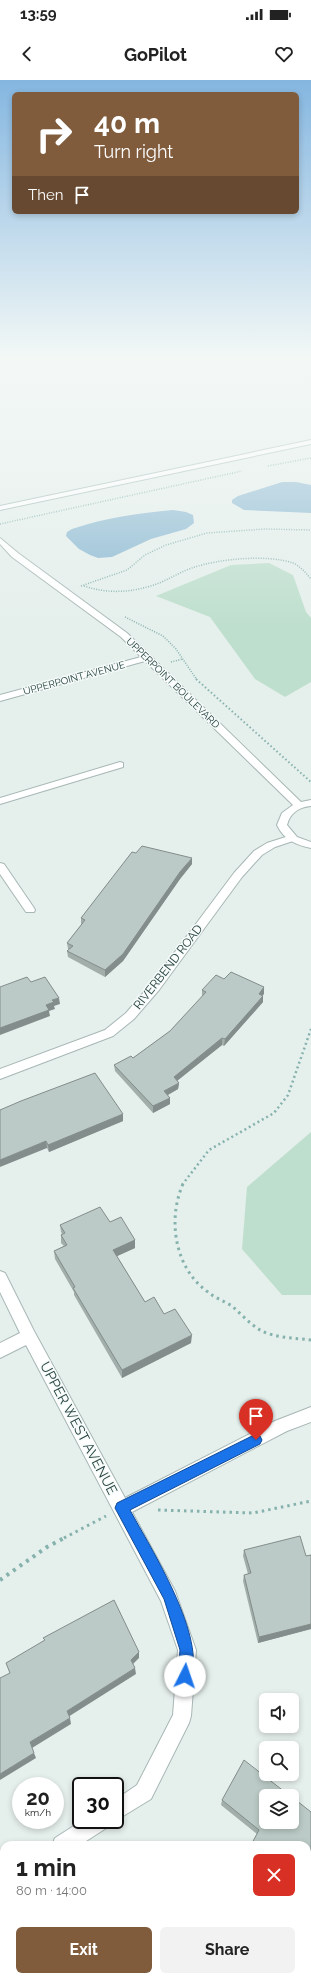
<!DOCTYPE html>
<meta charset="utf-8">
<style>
:root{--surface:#fff;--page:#f2f2f2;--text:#222;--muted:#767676;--accent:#805c3d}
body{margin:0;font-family:Raleway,sans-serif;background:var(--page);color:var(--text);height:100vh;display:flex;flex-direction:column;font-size:15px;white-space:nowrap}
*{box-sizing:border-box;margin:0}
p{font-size:13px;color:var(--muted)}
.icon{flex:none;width:22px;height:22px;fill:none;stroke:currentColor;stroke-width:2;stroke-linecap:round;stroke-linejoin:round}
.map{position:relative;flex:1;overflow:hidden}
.details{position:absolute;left:0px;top:1761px;width:311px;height:140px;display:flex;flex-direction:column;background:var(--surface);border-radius:12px 12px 0 0;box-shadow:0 2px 6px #0003}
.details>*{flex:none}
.banner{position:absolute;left:12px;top:12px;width:287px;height:122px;border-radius:6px;box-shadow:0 2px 6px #0003;background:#805c3d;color:#fff;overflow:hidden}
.fabs{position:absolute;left:259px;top:1613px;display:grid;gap:8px}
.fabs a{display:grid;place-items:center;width:40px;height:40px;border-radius:6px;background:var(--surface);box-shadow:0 2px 6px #0003;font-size:20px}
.speed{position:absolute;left:12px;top:1697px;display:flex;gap:8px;font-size:20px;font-weight:700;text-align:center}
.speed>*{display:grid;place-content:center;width:52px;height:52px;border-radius:50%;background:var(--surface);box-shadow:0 2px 6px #0003;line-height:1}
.speed small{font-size:10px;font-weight:400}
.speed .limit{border:2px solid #111;border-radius:6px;background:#fff;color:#111}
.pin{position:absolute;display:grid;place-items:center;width:34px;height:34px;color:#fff;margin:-41px -17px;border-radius:50% 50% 50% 0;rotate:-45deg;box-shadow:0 0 4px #0007}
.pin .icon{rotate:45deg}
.me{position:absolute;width:44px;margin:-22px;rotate:4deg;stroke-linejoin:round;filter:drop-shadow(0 0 3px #0008)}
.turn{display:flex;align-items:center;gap:14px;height:84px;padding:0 16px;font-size:18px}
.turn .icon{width:52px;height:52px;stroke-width:2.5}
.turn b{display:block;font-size:28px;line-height:34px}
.then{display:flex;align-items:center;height:38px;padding:0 16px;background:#0003;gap:8px;font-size:15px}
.round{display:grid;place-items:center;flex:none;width:42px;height:42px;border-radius:6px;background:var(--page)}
.headline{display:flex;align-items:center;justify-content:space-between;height:68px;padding:0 16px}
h1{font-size:24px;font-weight:700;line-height:30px}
.cta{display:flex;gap:8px;margin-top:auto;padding:8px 16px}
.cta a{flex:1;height:46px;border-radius:6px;background:var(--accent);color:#fff;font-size:16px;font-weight:700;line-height:46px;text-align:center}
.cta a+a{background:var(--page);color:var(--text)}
.status{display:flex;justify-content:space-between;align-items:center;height:28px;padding:0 20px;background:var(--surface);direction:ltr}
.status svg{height:11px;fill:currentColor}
header{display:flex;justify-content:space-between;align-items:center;height:52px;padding:0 16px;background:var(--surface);font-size:18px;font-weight:700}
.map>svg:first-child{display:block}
.green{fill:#bfdfce}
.water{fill:#8ebad3}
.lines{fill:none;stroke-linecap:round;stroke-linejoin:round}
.service-casing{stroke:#a7b7b5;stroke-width:2}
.minor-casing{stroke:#a7b7b5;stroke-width:2}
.tertiary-casing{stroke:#a7b7b5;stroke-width:2}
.secondary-casing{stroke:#a4bab7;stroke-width:2}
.path-far4{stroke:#86b2ad;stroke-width:1.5;stroke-dasharray:1 1.5;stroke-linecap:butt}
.path-far3{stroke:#86b2ad;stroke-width:2;stroke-dasharray:1.5 2.5;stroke-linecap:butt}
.path-far2{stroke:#86b2ad;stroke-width:2.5;stroke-dasharray:2 3;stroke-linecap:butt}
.path-far1{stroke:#86b2ad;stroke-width:3;stroke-dasharray:2.5 4;stroke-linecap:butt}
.path{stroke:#86b2ad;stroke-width:4;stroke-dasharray:3 5;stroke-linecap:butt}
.service{fill:#fff;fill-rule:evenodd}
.minor{fill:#fff;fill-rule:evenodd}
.tertiary{fill:#fff;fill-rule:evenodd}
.secondary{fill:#fff;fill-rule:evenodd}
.wall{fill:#a1aeaa}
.shaded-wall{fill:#838d8b}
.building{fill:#bbcac6;stroke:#838d8b}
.route{fill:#1a73e8;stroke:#114b97}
.labels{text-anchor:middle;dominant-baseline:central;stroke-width:3;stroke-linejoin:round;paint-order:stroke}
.far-street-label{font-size:10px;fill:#24413f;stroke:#f6fbf9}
.street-label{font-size:12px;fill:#24413f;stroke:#f6fbf9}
.near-street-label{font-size:14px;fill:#24413f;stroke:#f6fbf9}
</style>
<div class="status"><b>13:59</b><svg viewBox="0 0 49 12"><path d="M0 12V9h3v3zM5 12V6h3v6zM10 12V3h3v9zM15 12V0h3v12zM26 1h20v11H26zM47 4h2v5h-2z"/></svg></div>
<header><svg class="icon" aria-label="back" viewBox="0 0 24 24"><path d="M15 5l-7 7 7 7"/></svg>GoPilot<svg class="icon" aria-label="heart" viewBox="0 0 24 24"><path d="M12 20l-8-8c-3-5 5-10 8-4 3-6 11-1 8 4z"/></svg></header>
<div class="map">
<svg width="311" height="1901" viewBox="0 0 311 1901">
<rect width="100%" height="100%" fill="#e5efec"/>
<path class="green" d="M269 483 293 495 306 532 311 538V602L285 617 255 599 210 537 156 516 231 485Z
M311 1052V1215H282L242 1169 247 1107Z"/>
<path class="water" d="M282 402H296L311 405V433L244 430 232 423V420L238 416Z
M173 430 186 432 193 435 194 443 186 449 151 459 112 477 98 478 90 475 79 469 66 456 67 452 72 449C104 438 139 433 173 430Z"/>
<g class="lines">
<g class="service-casing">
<path id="service" d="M120 682 123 683V687L0 724V718Z
M0 783 4 784 34 828 35 830 34 832H26L0 794Z"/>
</g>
<g class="minor-casing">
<path id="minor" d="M292 755 296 756 297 758 296 760 275 767 262 775 242 797 159 910 134 939 113 956 0 999V989L105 950 126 933 151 904 234 793 254 771 267 763Z
M0 1191 5 1193 34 1251 125 1418 275 1341 311 1327V1342L287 1351 132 1432 175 1511 196 1570 191 1636 189 1643 151 1719 115 1741 113 1740H115V1720L137 1705 173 1635 178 1570 161 1521 26 1265 0 1278V1263L20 1253 0 1212Z
M83 1740H111L108 1747 80 1765H52L55 1758Z
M4 1791V1812L0 1813V1792Z"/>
</g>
<g class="tertiary-casing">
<path id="tertiary" d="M0 458 18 473 127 553 301 722 311 720V726C299 727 290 733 287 745L297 757 311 762V768C296 765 284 760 277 745L282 733 293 725 145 581 0 621V615L141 577 121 557 12 477 0 464Z"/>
</g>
<g class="secondary-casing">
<path id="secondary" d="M311 360V364L0 430V426Z"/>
</g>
<path class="path-far4" d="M268 386 311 378
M0 444 242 391
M81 506 127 490 145 475 166 465 207 453 265 449 311 450
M84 506C105 513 126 513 147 507 164 503 177 493 192 488 217 479 267 474 293 483 300 486 306 493 311 499
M125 537 163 556 176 569 197 600
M171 582 183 579"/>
<path class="path-far3" d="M196 599 311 702"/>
<path class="path-far2" d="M182 1105 209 1070 274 1033 288 1015 311 949"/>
<path class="path-far1" d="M183 1104C167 1140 175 1189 208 1212 215 1218 224 1221 232 1226 241 1234 250 1244 260 1250 274 1258 295 1258 311 1260
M158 1430 253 1433 311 1421
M64 1458 106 1436"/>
<path class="path" d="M0 1500 47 1467 66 1457"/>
<use href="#service" class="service"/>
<use href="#minor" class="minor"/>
<use href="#tertiary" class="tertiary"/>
<use href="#secondary" class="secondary"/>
</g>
<path class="wall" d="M136 773 192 784 180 799 123 881 105 897 68 877 67 871 69 870 68 869 67 863 81 845V838Z
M224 899 264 907V914L262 915 263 916V922L224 966 222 965 177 1001 179 1003 178 1009 168 1015 170 1024 153 1033 115 991 114 985 133 978 170 951 202 917V910Z
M0 1030 123 1041 49 1072 47 1068Z
M110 1142 135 1160V1168L117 1176 145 1222 164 1234 191 1263 122 1298 74 1215V1212L55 1179 54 1171 64 1166 61 1163V1155L62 1154 61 1152 60 1145Z
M244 1470 306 1476 311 1475V1549L258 1563 243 1501 244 1495 248 1494 243 1476Z
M222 1720 311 1732V1880L309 1878 257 1754 221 1725Z
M223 1897H246L242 1901H225Z"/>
<path class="shaded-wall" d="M192 778V784L180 799 123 881 105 897V890L180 792Z
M264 907V914L258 920 259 914Z
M263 916V922L224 966 225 959Z
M59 918 60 924 54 926 55 929 49 931 50 936 0 955V948L46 925 52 920Z
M222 958V965L173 1004 174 997Z
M179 1003 178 1009 164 1017V1011Z
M170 1018V1024L153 1033V1026Z
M123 1034V1041L49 1072 48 1065Z
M46 1061 47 1068 0 1087V1080Z
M135 1160V1168L113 1178V1170Z
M192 1255 191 1263 122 1298V1290Z
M311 1544V1549L258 1563 259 1557Z
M139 1572V1578L131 1586V1580Z
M135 1588 136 1594 68 1637 67 1631Z
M70 1638 71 1644 32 1668 30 1662Z
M34 1673 36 1678 0 1700V1694Z
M218 1897H220L215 1901H213Z
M244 1897H246L242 1901H240Z"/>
<path class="building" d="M142 766 192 778 180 792 123 874 105 890 67 871 73 866 67 863 85 840 81 838 132 772 136 773Z
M231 892 264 907 259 914 263 916 225 959 222 958 174 997 179 1003 164 1011 170 1018 153 1026 114 985 131 976 133 978 170 951 206 912 202 910 216 895 224 899Z
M27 897 31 902 45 897 59 918 52 920 54 922 46 925 49 930 0 948V907Z
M95 993 123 1034 48 1065 46 1061 0 1080V1030L21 1021Z
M100 1127 110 1142 121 1137 135 1160 113 1170 145 1222 154 1217 164 1234 175 1229 192 1255 122 1290 73 1208 75 1207 54 1171 67 1165 61 1155 65 1153 60 1145Z
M300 1456 306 1476 311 1475V1544L259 1557 244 1495 251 1493 244 1470Z
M114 1520 139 1572 131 1580 135 1588 67 1631 70 1638 30 1662 34 1673 0 1694V1598L10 1593 6 1583 45 1560 43 1558Z
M244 1680 290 1716H266V1742H292V1717L311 1732V1875H310L307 1882V1765H251L259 1750 222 1720Z
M26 1897H48L49 1901H20Z
M73 1897H218L213 1901H68Z
M225 1897H244L240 1901H227Z"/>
<linearGradient id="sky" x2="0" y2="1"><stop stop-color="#84b6e0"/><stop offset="0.51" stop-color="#f3f8f6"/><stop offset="1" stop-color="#f3f8f6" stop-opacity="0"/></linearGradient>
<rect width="311" height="546" fill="url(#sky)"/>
<path class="route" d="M256 1354 260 1356 262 1360 260 1364 130 1430C151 1469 208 1558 190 1601L185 1603 180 1601 178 1596 180 1570 164 1519 115 1428 117 1423Z"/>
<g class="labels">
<g class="far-street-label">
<text transform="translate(74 598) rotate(-15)">UPPERPOINT AVENUE</text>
<text transform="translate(173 603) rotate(44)">UPPERPOINT BOULEVARD</text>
</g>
<g class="street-label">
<text transform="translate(168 887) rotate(-52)">RIVERBEND ROAD</text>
</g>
<g class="near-street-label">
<text transform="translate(79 1348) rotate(62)">UPPER WEST AVENUE</text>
</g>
</g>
</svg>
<div class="fabs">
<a><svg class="icon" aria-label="sound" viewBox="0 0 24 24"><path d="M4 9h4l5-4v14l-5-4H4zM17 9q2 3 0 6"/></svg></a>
<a><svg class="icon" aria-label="search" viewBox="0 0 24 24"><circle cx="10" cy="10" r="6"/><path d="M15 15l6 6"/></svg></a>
<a><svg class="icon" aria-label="layers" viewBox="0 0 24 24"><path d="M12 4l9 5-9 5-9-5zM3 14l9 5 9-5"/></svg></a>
</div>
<div class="speed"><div>20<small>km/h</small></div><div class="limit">30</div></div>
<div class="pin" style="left:256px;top:1360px;background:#d93025"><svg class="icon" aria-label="arrive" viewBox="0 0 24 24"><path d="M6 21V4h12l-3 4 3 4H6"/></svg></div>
<svg class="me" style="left:185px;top:1596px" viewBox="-20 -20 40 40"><circle r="19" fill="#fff"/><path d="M0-13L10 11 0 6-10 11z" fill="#1a73e8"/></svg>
<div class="banner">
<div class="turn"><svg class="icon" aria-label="right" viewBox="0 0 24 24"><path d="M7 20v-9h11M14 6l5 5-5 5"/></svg><div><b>40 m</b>Turn right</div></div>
<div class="then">Then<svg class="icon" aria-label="arrive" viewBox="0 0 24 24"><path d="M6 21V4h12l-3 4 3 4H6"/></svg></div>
</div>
<section class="details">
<div class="headline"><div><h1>1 min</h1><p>80 m · 14:00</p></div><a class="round" style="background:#d93025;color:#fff"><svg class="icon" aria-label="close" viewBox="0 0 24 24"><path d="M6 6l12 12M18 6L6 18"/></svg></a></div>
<div class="cta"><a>Exit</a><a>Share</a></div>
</section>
</div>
